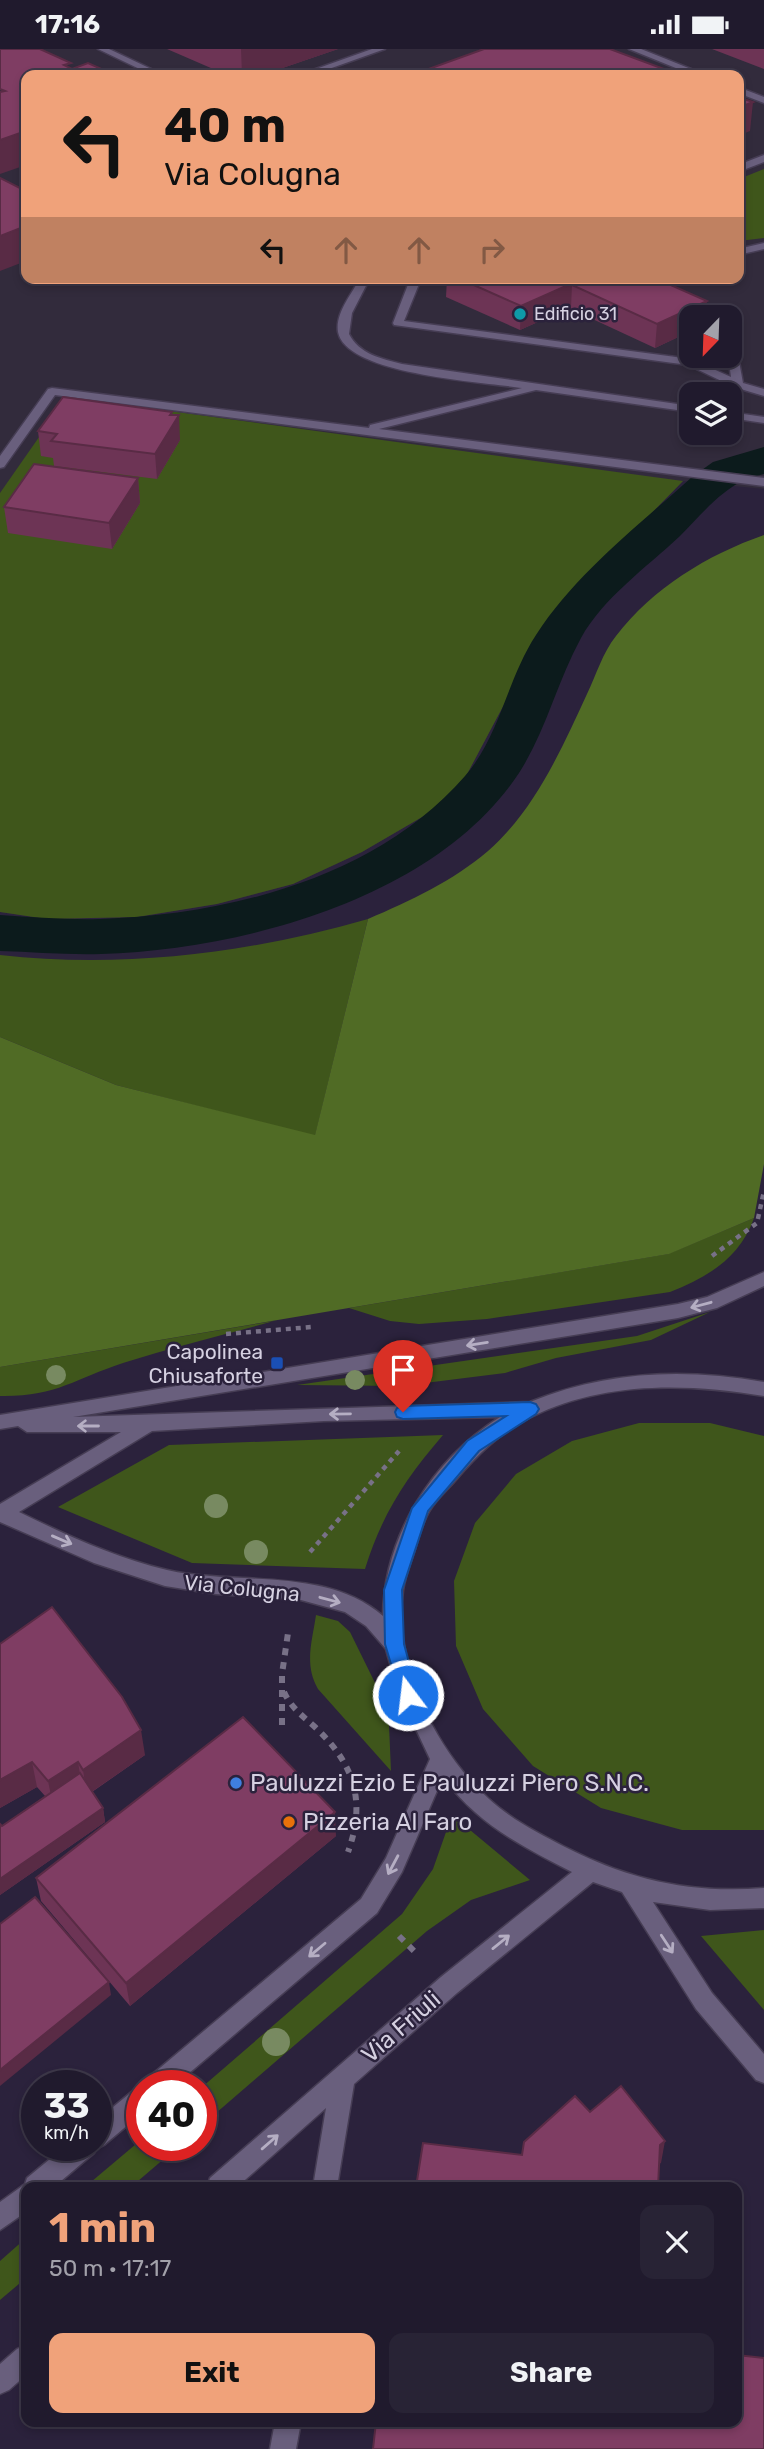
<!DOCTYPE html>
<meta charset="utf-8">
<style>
:root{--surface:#201a2d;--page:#282335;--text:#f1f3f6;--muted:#a2a1aa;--line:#3d3849;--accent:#f0a27a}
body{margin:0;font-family:Rubik,sans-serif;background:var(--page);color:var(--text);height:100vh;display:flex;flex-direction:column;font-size:26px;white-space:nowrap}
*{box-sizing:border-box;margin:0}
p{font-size:23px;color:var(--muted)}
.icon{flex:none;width:38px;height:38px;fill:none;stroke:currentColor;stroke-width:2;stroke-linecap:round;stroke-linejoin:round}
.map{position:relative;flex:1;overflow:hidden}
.panel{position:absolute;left:21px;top:2133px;width:721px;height:245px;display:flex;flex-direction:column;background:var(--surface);border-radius:14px;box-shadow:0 4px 10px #0003,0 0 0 2px var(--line)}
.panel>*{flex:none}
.guide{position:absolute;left:21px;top:21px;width:723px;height:214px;border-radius:14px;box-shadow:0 4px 10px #0003,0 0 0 2px var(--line);background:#f0a27a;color:#111;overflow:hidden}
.needle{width:46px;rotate:203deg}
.tools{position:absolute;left:679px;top:256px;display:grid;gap:14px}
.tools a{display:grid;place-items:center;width:63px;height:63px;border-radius:14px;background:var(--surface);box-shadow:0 4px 10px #0003,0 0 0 2px var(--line);font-size:35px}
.speed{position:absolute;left:21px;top:2021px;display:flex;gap:14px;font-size:35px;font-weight:700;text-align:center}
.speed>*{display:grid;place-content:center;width:91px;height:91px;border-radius:50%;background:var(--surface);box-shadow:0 4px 10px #0003,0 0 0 2px var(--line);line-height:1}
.speed small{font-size:18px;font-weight:400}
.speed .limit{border:10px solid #d22;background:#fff;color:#111}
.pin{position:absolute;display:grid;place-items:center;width:60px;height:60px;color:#fff;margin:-72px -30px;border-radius:50% 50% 50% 0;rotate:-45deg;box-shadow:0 0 7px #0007}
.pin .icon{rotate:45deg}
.me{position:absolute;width:77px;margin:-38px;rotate:345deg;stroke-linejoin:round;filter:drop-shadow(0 0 5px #0008)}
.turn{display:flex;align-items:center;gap:24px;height:147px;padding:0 28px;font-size:32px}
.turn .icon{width:91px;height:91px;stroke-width:2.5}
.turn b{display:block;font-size:49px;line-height:60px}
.lanes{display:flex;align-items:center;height:66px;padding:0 28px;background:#0003;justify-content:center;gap:35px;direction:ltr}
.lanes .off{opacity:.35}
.round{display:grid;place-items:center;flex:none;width:74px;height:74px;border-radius:14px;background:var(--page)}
.headline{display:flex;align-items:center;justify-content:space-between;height:119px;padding:0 28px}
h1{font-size:42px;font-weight:700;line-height:52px;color:var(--accent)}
.cta{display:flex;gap:14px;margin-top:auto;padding:14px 28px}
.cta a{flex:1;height:80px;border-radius:14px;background:var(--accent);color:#111;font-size:28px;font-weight:700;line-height:80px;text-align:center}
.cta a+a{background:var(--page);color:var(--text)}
.status{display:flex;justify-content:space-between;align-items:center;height:49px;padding:0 35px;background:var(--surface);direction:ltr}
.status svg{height:19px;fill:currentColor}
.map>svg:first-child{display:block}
.education{fill:#322b3c;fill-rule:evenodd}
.green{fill:#3f561b}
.forest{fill:#506b25}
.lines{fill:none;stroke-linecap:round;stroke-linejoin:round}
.canal{fill:#0c1b1c;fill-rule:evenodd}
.minor-casing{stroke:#463d54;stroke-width:3}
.path-far1{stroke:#787187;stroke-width:4.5;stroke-dasharray:5 5;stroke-linecap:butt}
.path{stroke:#787187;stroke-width:6;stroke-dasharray:7 7;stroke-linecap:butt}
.minor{fill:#695f7d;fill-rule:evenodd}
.tree{fill:#788a61}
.wall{fill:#6d3455}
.shaded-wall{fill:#592b45}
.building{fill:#7f3d63;stroke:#592b45;stroke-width:2}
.oneway{stroke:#b5aec3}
.route{fill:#1a73e8;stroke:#114b97;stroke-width:2}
.culture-dot{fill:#0f9aa8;stroke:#2b223c;stroke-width:2.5}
.transit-dot{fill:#1a4fb4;stroke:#2b223c;stroke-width:2.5}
.shop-dot{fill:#3f7fe0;stroke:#2b223c;stroke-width:2.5}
.food-dot{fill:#e8710a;stroke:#2b223c;stroke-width:2.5}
.labels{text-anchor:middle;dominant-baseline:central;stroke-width:5;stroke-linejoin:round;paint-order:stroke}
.far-poi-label{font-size:18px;fill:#d5d0e1;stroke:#2b223c;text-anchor:start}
.poi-label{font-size:21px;fill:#d5d0e1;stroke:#2b223c;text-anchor:end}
.street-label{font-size:21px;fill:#d5d0e1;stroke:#2b223c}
.near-poi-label{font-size:24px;fill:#d5d0e1;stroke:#2b223c;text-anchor:start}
.near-street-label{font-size:24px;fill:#d5d0e1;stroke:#2b223c}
</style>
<div class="status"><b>17:16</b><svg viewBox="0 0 49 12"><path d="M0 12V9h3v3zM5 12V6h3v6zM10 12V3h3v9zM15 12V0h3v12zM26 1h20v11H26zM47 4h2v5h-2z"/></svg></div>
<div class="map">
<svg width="764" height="2400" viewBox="0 0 764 2400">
<rect width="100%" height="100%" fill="#2b223c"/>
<path class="education" d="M0 0H764V440L683 432 551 567 465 729 429 764 362 803 293 835 217 855 137 868 47 870 0 863ZM26 26H738V229H26ZM691 268H730V306H691ZM691 345H730V383H691Z"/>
<path class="green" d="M764 120V189L739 192V130Z
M67 348 683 432 551 567 465 729 429 764 362 803 293 835 217 855 137 868 47 870 0 863V444Z
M368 870 315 1087 116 1036 0 988V906C122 920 250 904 368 870Z
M754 1169C740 1209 708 1228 670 1243L487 1270 419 1275 390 1272 349 1259 668 1205Z
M710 1263 651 1291 556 1309 505 1324 401 1337 297 1336 637 1287Z
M274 1272C224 1286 173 1298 123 1314 74 1330 56 1348 0 1347V1318Z
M639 1374H710L764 1387V1781H682L601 1759 533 1717 483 1660 456 1597 454 1532 475 1474 516 1425 572 1392Z
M443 1386C406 1429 382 1465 365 1520L192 1514 58 1458 169 1396Z
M316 1566 338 1572 350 1583 380 1644 389 1676 391 1722 318 1640C304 1616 312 1593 316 1566Z
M452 1766 530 1831 471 1851 427 1882 201 2077V2039L402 1865 433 1820Z
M764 1881V1961L701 1887Z
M142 2090V2096L179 2097 131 2138H85Z
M26 2189V2229L0 2251V2212Z"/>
<path class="forest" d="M764 486V1115L754 1169 669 1205 0 1318V988L116 1036 315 1086 368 870C410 852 453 832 488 802 535 761 562 699 587 645 596 626 603 603 616 587 653 539 707 506 764 486Z"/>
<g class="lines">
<path class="canal" d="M764 398V425C758 427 750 428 744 431 719 443 699 468 680 487 647 518 603 549 581 589 557 633 546 682 519 724 437 849 242 901 101 905 67 906 33 903 0 902V866C33 868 67 871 100 870 229 866 378 828 465 727 500 687 507 630 536 586 576 524 638 477 692 428L713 413Z"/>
<g class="minor-casing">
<path id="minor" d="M98 0H109L164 26H152Z
M372 0H385L312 26H299Z
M629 0H641L706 26H693Z
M738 38 764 48V54L738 44Z
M764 106V113L738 123V116Z
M764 194V200L738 206V200Z
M360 229H370L352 264 349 285C359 305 382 310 402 315L691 357V363L536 341 379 380 764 429V437L55 346 4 418 0 419V407L48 340 52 339 369 379 370 376 522 339C485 333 346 326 338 283 335 264 352 245 360 229Z
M414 229H428L419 235 404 272 691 310 731 328 728 306H730V284L734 285 743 334 764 340V347L734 338 688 316 394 276 393 274 409 233Z
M686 249 725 266 726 268H712L682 254 681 252Z
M730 363 764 368V374L730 369Z
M764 1223V1237L717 1259 678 1269 73 1368 530 1353C606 1322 683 1319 764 1333V1347C686 1334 604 1332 531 1368 499 1384 477 1406 454 1433 446 1442 437 1450 430 1461 423 1472 419 1487 415 1500 411 1513 405 1527 403 1541 393 1615 435 1701 489 1750 512 1771 538 1784 565 1798 629 1831 692 1845 764 1839V1859L710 1861 653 1853 712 1944 764 2005V2034L756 2031 696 1960 622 1843 593 1833 457 1944 354 2035 337 2138H313L326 2059 237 2138H207L210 2129 441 1928 572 1823C523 1798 477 1775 443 1728L402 1823 377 1864 174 2037H144L148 2029 361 1850 386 1809 430 1710 397 1640 386 1600 366 1577 345 1563 301 1551 216 1545 165 1537 94 1514 0 1473V1455L121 1383H27L18 1377 0 1380V1366L678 1255 707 1248ZM500 1368C432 1411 384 1487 383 1567 325 1517 236 1537 167 1521 116 1509 66 1486 19 1463L152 1382 324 1372Z
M142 2038V2064L104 2096 96 2100 94 2104 54 2138H26V2163L0 2181V2153L25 2135 27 2129 67 2096H96V2072L134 2041Z
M26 2296V2326L9 2341 0 2345V2315L17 2300Z
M275 2373H301L296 2400H270Z"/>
</g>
<path class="path-far1" d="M712 1207 757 1174 764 1142
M226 1285 312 1278
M310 1503 399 1402"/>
<path class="path" d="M284 1643C291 1659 304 1668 316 1679 355 1716 366 1753 348 1803
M282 1676V1625L288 1584
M399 1887 418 1906"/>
<use href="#minor" class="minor"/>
</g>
<g class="tree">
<circle cx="56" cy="1326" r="10"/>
<circle cx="355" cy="1331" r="10"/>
<circle cx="216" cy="1457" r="12"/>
<circle cx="256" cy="1503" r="12"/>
<circle cx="276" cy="1993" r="14"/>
</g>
<path class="wall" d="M167 0H338L262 26H227Z
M712 0H764V20Z
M447 229H655L691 268V282L655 299 571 260V258L520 281 446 248Z
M172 366 180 391 157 430 54 417 53 409 41 407 38 382Z
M138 429 140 454 112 500 8 484 4 458Z
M0 1595 145 1706 92 1743 103 1759 105 1773 0 1846V1775L2 1777 45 1747 37 1738 0 1759Z
M336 1787 130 1957 41 1852 36 1829Z"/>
<path class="shaded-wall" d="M241 0H338L262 26H242Z
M753 53 750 82 738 87V59Z
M26 82V116L0 125V91Z
M26 177V212L0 222V187Z
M584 229H605L572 236 571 258 520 281 521 257Z
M707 252 705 268H691V282L655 299 657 275Z
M172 363 173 376 179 366 180 391 157 430 155 405Z
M138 429 140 454 112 500 109 474Z
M141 1681 145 1706 87 1746 83 1721Z
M32 1713 37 1738 0 1759V1731Z
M78 1713 82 1738 53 1756 48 1732Z
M103 1759 105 1773 0 1846V1830Z
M335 1763 336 1787 130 1957 126 1934Z
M109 1933 111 1946 0 2037V2021Z
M665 2092 661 2114 655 2117 660 2096Z"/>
<path class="building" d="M0 0H40L71 14 64 16 72 20 88 14 115 26H26V82L0 91V43L5 42 0 40Z
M484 0H610L680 26H412Z
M738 48 753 53 738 59Z
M0 129 26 142V177L0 187Z
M458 229H584L521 257Z
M588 229H655L707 252 657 275 572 236Z
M63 348 172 363 170 366H179L155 405 51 392 57 385 38 382Z
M34 415 138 429 109 474 4 458Z
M52 1558 122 1648 141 1681 83 1721 78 1713 48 1732 32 1713 0 1731V1595Z
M243 1668 335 1763 126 1934 36 1829Z
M80 1724 103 1759 0 1830V1775L2 1777Z
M35 1848 109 1933 0 2021V1875Z
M621 2037 665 2092 660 2096 658 2138H416L423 2094 522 2106 524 2093 575 2047 590 2063Z
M737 2306 764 2309V2400H373L376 2373H737Z"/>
<defs><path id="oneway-shaft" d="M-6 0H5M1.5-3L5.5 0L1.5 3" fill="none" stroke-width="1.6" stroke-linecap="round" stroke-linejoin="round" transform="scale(1.75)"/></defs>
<g class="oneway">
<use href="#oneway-shaft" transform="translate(701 1256) rotate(165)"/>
<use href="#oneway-shaft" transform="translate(477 1295) rotate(171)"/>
<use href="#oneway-shaft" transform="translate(340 1365) rotate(179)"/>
<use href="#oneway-shaft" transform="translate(88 1377) rotate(180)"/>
<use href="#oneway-shaft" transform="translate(62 1491) rotate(23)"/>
<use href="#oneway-shaft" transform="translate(330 1551) rotate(15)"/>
<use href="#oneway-shaft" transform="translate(393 1816) rotate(118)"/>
<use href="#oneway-shaft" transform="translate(501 1893) rotate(-39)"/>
<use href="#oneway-shaft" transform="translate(667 1895) rotate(57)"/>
<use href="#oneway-shaft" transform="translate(317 1901) rotate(140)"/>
<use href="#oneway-shaft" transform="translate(270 2093) rotate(-41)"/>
</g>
<path class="route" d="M530 1353 536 1355 539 1360 536 1365 479 1402 428 1462 402 1541 404 1595 418 1646 415 1652 408 1654 402 1652 385 1595 384 1541 412 1459 467 1392 506 1367 403 1370 397 1368 395 1363 397 1359 403 1357Z"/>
<circle class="culture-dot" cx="520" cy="265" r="7"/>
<rect class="transit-dot" x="270" y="1307" width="14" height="14" rx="3.5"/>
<circle class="shop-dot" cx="236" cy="1734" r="7"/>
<circle class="food-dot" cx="289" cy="1773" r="7"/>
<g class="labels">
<g class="far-poi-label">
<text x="534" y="265">Edificio 31</text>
</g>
<g class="poi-label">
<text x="263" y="1302">Capolinea<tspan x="263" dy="24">Chiusaforte</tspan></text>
</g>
<g class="street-label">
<text transform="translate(242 1539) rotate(6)">Via Colugna</text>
</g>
<g class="near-poi-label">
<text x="250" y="1734">Pauluzzi Ezio E Pauluzzi Piero S.N.C.</text>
<text x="303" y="1773">Pizzeria Al Faro</text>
</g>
<g class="near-street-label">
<text transform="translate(401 1978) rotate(-41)">Via Friuli</text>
</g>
</g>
</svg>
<div class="tools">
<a><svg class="needle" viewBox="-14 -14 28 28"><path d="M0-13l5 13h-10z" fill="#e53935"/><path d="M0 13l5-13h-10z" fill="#a2a1aa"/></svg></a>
<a><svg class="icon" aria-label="layers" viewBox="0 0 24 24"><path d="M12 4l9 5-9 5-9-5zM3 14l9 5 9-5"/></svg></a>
</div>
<div class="speed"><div>33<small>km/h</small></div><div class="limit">40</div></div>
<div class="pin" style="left:403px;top:1363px;background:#d93025"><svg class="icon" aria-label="arrive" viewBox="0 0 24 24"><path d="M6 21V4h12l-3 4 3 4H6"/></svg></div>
<svg class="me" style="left:408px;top:1646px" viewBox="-20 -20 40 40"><circle r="17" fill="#1a73e8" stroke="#fff" stroke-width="3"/><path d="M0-11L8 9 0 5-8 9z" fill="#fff"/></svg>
<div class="guide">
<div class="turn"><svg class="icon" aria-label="left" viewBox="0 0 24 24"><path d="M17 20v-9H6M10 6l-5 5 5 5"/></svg><div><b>40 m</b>Via Colugna</div></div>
<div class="lanes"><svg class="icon" aria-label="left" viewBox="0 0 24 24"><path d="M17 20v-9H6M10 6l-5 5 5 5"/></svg><svg class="icon off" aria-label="ahead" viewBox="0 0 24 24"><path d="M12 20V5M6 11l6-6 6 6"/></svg><svg class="icon off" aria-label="ahead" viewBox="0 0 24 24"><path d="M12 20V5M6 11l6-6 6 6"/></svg><svg class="icon off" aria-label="right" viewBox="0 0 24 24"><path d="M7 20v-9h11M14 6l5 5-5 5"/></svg></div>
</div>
<section class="panel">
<div class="headline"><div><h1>1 min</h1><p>50 m · 17:17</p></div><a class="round"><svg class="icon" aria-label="close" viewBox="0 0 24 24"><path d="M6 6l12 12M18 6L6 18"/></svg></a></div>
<div class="cta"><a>Exit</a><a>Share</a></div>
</section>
</div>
